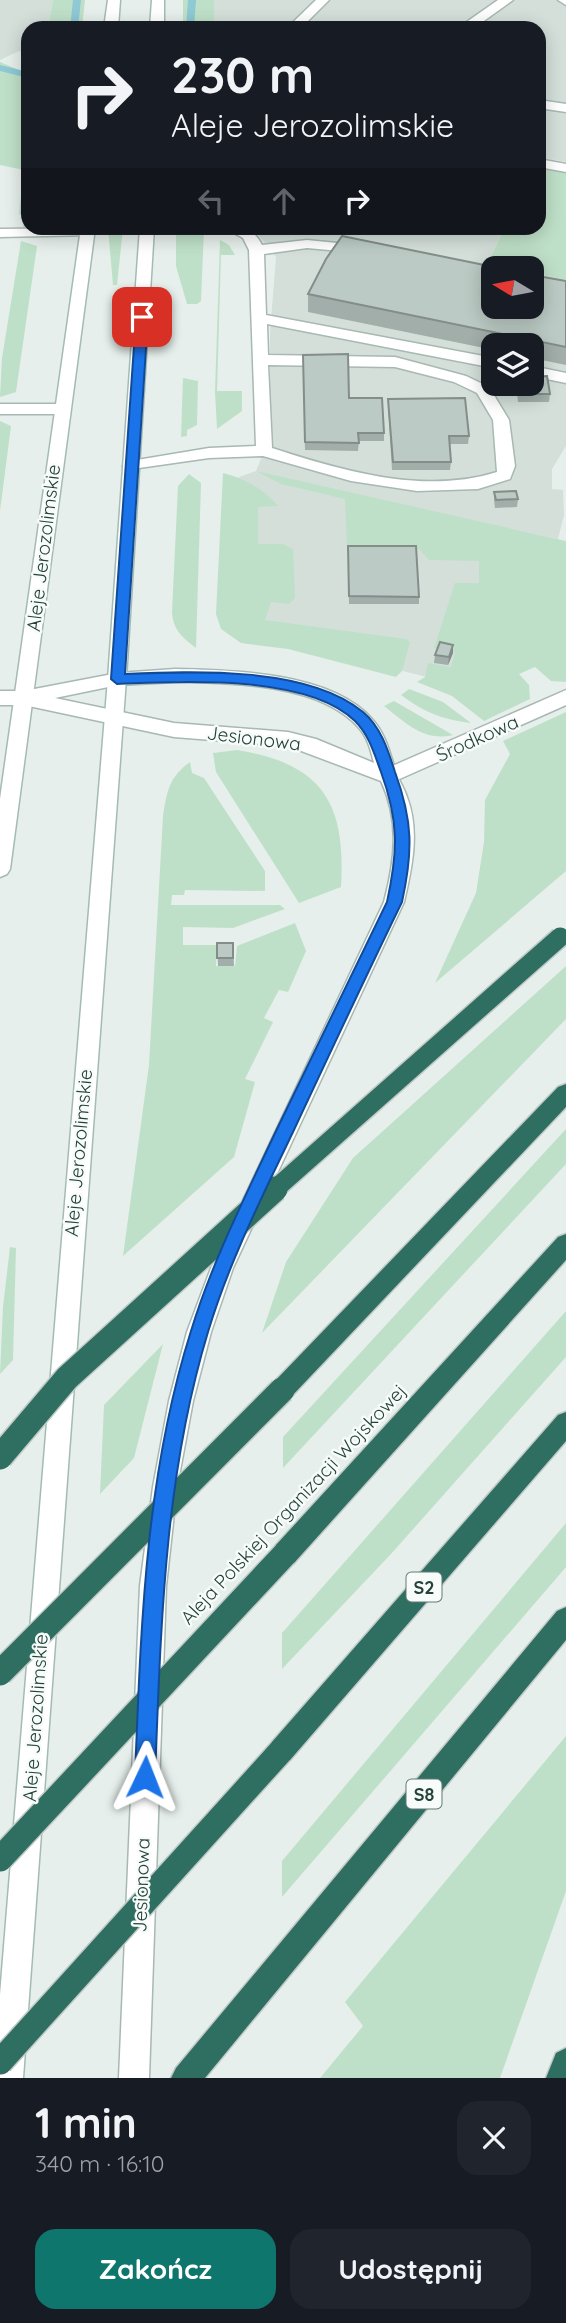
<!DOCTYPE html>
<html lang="pl">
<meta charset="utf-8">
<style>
:root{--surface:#171b24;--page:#20242c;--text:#f1f3f6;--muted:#9ea1a6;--accent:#0f766e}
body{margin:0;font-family:Quicksand,sans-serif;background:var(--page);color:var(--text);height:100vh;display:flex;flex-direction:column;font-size:26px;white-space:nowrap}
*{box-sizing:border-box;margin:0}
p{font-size:23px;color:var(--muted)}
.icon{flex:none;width:38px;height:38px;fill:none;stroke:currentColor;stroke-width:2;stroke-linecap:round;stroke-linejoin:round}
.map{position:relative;height:2078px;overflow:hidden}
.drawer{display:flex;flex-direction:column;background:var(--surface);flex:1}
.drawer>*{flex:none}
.banner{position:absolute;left:21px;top:21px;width:525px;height:214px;border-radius:21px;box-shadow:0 4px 18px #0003;background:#171b24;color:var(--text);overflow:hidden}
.needle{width:46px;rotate:280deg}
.tools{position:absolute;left:481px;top:256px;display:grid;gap:14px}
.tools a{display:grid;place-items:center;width:63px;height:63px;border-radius:14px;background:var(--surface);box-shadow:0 4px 18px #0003;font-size:35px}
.pin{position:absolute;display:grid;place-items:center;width:60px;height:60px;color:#fff;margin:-30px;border-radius:14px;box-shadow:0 4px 10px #0006}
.me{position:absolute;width:77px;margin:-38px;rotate:2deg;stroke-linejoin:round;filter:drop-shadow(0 0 5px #0008)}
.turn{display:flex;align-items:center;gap:24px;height:147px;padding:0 35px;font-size:32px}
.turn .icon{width:91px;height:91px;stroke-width:2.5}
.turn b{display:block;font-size:49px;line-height:60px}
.lanes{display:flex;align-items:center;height:66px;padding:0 35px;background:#0003;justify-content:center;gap:35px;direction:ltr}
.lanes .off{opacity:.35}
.round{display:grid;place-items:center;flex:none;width:74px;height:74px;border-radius:21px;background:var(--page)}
.overview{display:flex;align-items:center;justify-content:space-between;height:119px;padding:0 35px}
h1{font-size:42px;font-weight:800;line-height:52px}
.button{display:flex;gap:14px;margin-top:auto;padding:14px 35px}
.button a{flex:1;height:80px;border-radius:21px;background:var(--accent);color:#fff;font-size:28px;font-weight:800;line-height:80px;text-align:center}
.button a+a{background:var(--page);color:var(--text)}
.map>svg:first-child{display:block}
.built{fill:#d4dfda;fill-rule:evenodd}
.green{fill:#bfe0c8}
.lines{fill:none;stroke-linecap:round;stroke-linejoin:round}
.stream{fill:#8ec9d4;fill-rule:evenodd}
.service-casing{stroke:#a8b8b2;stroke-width:3}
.minor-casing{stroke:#a8b8b2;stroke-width:3}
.tertiary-casing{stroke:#a8b8b2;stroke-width:3}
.secondary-casing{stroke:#a4bbb3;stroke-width:3}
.motorway-casing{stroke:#c2cac8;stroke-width:3}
.service{fill:#fff;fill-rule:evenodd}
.minor{fill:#fff;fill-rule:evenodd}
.tertiary{fill:#fff;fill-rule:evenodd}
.secondary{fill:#fff;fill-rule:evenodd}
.motorway{fill:#2f6f62;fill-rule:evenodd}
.motorway-bridge-far1-casing{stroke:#c2cac8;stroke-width:22;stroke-linecap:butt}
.motorway-bridge-casing{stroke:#c2cac8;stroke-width:28;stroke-linecap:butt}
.motorway-bridge-far1{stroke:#2f6f62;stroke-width:19}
.motorway-bridge{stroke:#2f6f62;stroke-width:25}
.wall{fill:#a1aea9}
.shaded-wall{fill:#838d89}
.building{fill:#bbcac4;stroke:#838d89;stroke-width:2}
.route{fill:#1a73e8;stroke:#114b97;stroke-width:2}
.labels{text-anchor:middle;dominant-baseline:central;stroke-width:5;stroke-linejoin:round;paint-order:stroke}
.shield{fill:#f7fbf9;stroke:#637a73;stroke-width:2}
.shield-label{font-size:18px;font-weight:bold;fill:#24423a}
.street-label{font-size:19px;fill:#24423a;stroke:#f7fbf9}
</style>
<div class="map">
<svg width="566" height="2078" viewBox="0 0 566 2078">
<rect width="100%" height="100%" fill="#e6efeb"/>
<path class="built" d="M0 0H53L48 28H28V55L19 51 0 60Z
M214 0H566V162L539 157V28H214Z
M253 228H505L487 263 506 268H494V306H532V273L566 280V446L552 469V489L563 490 564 515 558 539 520 531 459 685 234 629 239 477 256 471 270 437V333L276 257ZM494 345H532V383H494Z"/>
<path class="green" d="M53 0H85L82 28H48Z
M183 0H214V28H183Z
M0 62 28 74V226L23 227 24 216 19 214 24 170 0 165Z
M539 168 566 173V280L532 273V268L487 264 505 228H539Z
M108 228H123L117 285H113Z
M176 228 204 229 201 301 197 304H187L176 266Z
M220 240 229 245 235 255H221L217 391H242V411L217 429 215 392Z
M21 241 37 246 16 392 0 397 2 358Z
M183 378 198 381 197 425 187 430V436L181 437Z
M0 421 11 426 0 511Z
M256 471 566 541V682L551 681 535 667 519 674 529 685 530 699 484 721 452 696 417 682 425 677 428 663 451 667 455 652 434 648 455 583H479V561L429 560 419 549H347L345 499 281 484Z
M223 473C244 478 264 489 278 506L258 507V544H283L293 549 295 598 289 604 271 602 265 620 406 639 410 642 402 671 396 677 288 649 241 643 221 629 216 614Z
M189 474 201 483 196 648C182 637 173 630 172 612L178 486Z
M409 689 443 702 471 723C441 719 426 713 401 695Z
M394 701 453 735C424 742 406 723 384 706Z
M566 712V871L435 983 476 893 484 842 485 800 510 754 503 741Z
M237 750C323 764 346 803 341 887L299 903 216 772 213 753Z
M190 762 192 773 204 778 265 871V891L185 890 184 895H172L171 905H280L285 909 233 928 183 927V945H217L216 966H235L237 946 295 923 306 951 288 992 279 990 264 1018 273 1022 245 1079 255 1082 234 1157 123 1256 149 1065 163 816C167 791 169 777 190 762Z
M566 966V1019L262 1333 286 1262 353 1158Z
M566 1129V1164L283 1468V1437Z
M10 1247 16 1248 13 1360 0 1374 3 1307Z
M566 1311V1357L391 1554 282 1669V1633Z
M163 1344 134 1458 100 1494 104 1405Z
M566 1523V1567L282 1897V1861Z
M566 1736V1891L500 2078H320L363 2026 345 2002Z"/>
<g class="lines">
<path class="stream" d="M73 0H81L78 28H70Z
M188 0H196L194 28H186Z
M0 65 28 72V78L0 71Z"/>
<g class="service-casing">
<path id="service" d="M316 0H329L301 28H287Z
M498 0H513L474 28H458Z
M558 0H566V5Z
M539 100 566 104V112L539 108Z
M539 159 566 164V172L539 167Z
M88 228 95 232 93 235 0 237V229Z
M225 228C242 227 254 228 262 245L307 240 367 246V252L362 253 307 248 264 254 266 315 494 358V368L267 324 268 355 395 357 466 376 489 387 509 420 515 466 510 479 478 489 417 491 351 481 263 456 209 458 125 470 123 466 131 461 209 448 256 446 249 250 243 238ZM268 365 395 367 454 382 477 393 493 420 497 472C424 495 343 471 272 448Z
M532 366 566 373V383L532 376Z
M0 404H61L69 409 61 414H0Z"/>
</g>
<g class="minor-casing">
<path id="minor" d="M566 690V705L395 781 388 783 379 776 381 771Z"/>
</g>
<g class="tertiary-casing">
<path id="tertiary" d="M175 669C232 670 331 672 372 719 386 734 390 754 396 772 399 781 404 788 407 797 420 831 412 868 404 902L233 1268 211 1332 193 1401 177 1487 166 1586 149 2078H119L140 1586 153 1487 169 1401 187 1332 211 1268 384 902C395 860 400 821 381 781L288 746 174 737 24 705H0V691H24L118 673ZM175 682C230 683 320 683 359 728 368 738 371 751 374 763L316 739 288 732 174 723 55 698 118 685Z"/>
</g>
<g class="secondary-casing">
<path id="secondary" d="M108 0H120L118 28H104Z
M152 0H164V28H150Z
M81 228H95L10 869 7 874 0 877V799Z
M140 228H154L126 679 23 2078H0V1995L108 679Z"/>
</g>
<g class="motorway-casing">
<path id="motorway" d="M566 1084V1107L290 1398 282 1401 274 1398 270 1390 274 1382 558 1087Z
M566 1234V1260L294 1563 285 1566 276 1563 272 1554 276 1545 558 1237Z
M566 1412V1441L290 1760 281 1764 272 1760 268 1751 272 1742 558 1415Z
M566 1607V1640L205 2078H171L176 2068 557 1611Z
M566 2048V2078H546L556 2053Z"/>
</g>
<use href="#service" class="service"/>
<use href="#minor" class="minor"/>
<use href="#tertiary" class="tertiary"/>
<use href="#secondary" class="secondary"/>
<use href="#motorway" class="motorway"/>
<g class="motorway-bridge-far1-casing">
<path id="motorway-bridge-far1" d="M273 1191 560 937"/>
</g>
<g class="motorway-bridge-casing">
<path id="motorway-bridge" d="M0 1457 67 1378 275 1189
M0 1673 282 1390
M0 1859 285 1554
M0 2062 281 1751"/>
</g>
<use href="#motorway-bridge-far1" class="motorway-bridge-far1"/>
<use href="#motorway-bridge" class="motorway-bridge"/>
</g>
<path class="wall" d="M566 281V365L532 358V345H494V350L308 312V294Z
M303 355 384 433V441H359L358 451 305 450Z
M516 383H532L550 394 549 402H518Z
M388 399 469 436 468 444H449L451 462 450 470H392L388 407Z
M494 492 518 499 517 507 495 508 494 500Z
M348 554 419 597V604H349Z
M453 653 448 665 434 663 435 655Z
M217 943H233L234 966H218Z"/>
<path class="shaded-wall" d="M453 645V653L448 665 449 657Z"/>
<path class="building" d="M342 236 499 268H494V306H532V275L566 281V347L308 294 326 259Z
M348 354 349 398H382L384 433H358L359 443 305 442 303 355Z
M547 376 550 394H519L517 383H532V377Z
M465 398 469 436H449L451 462H393L388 399Z
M516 491 518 499 496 500 494 492Z
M348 546H416L419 597 349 596Z
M440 642 453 645 449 657 435 655Z
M217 943H233V958H217Z"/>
<path class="route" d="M142 314 148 317 125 674C192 671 308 666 363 712 381 727 388 750 395 772 413 821 413 851 402 902 365 978 329 1055 293 1132 262 1197 229 1262 208 1332 164 1477 161 1627 155 1777L152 1785 145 1788 138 1785 135 1777C141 1627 145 1476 191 1331 212 1262 245 1197 276 1131 313 1055 350 978 387 902 398 852 399 821 381 772 374 753 369 735 355 721 307 674 180 681 117 684L111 679 136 317Z"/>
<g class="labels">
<g class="shield">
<rect x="406.5" y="1572.5" width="35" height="29" rx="5"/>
<rect x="406.5" y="1779.5" width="35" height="29" rx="5"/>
</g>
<g class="shield-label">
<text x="424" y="1587">S2</text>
<text x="424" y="1794">S8</text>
</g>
<g class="street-label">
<text transform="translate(43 548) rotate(-83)">Aleje Jerozolimskie</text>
<text transform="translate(254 738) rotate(7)">Jesionowa</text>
<text transform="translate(477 738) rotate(-24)">Środkowa</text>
<text transform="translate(78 1153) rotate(-85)">Aleje Jerozolimskie</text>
<text transform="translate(293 1504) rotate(-47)">Aleja Polskiej Organizacji Wojskowej</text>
<text transform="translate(35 1718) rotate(-86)">Aleje Jerozolimskie</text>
<text transform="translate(141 1885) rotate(-88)">Jesionowa</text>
</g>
</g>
</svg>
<div class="tools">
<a><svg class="needle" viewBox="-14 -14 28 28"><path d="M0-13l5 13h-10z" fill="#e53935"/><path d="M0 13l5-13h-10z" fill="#9ea1a6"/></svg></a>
<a><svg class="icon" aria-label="layers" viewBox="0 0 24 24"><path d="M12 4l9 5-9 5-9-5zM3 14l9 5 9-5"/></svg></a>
</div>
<div class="pin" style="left:142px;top:317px;background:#d93025"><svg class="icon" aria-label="arrive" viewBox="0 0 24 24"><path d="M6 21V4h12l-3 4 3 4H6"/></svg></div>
<svg class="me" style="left:145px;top:1777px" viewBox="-20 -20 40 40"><path d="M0-17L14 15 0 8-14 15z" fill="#1a73e8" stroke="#fff" stroke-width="4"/></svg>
<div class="banner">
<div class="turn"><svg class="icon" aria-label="right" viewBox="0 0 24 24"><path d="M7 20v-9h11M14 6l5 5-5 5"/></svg><div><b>230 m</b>Aleje Jerozolimskie</div></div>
<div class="lanes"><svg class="icon off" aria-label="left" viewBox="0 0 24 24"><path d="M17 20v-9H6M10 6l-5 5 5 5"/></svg><svg class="icon off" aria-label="ahead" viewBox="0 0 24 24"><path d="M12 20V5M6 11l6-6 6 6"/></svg><svg class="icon" aria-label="right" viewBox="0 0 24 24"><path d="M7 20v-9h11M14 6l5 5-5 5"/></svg></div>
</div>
</div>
<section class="drawer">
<div class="overview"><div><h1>1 min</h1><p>340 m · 16:10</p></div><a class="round"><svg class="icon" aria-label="close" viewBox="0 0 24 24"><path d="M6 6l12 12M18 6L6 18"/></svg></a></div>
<div class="button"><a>Zakończ</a><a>Udostępnij</a></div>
</section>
